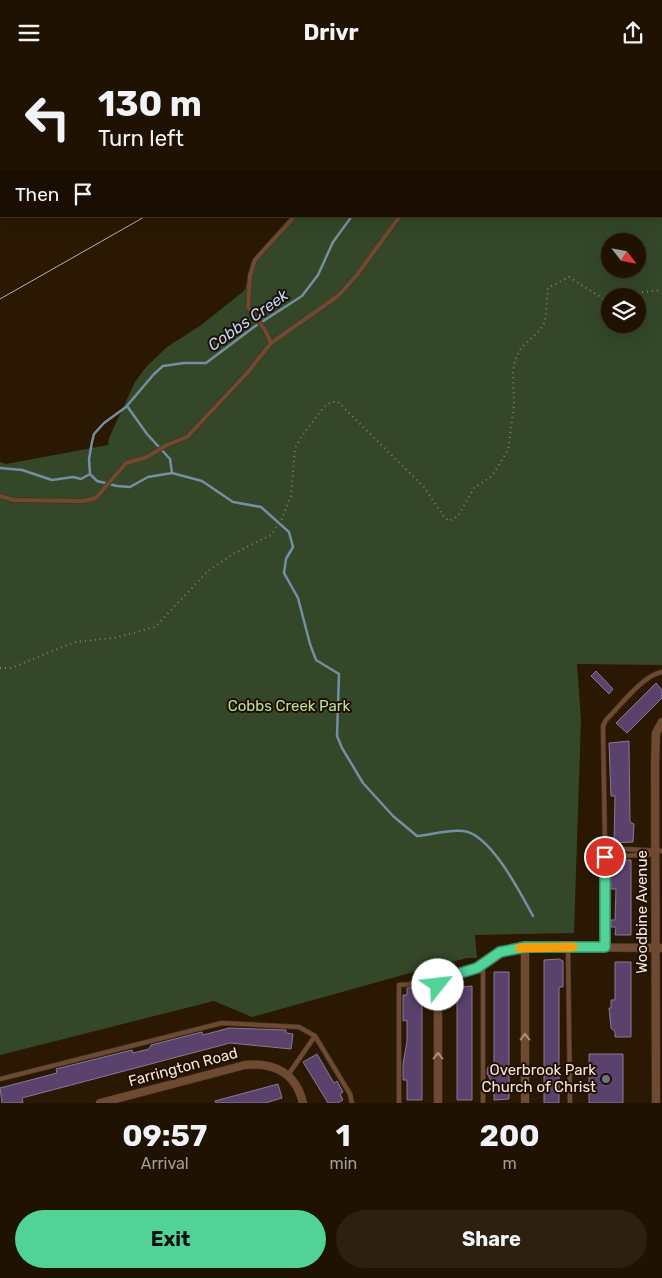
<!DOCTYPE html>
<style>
:root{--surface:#201202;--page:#2d2011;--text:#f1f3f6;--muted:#a29e99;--line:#3d3224;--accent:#51d398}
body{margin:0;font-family:Rubik,sans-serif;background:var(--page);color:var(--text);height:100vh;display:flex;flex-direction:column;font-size:19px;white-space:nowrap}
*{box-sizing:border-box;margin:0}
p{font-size:16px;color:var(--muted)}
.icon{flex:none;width:28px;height:28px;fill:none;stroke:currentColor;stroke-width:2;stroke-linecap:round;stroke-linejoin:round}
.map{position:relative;height:1038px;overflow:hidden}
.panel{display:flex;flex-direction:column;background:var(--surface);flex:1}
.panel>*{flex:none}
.top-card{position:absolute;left:0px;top:0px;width:662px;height:152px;box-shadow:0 5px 20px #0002,0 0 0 1px var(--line);background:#201202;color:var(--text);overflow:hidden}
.needle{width:32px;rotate:122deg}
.tools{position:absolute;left:601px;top:168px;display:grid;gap:10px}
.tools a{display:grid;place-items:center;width:45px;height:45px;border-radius:50%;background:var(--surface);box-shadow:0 5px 20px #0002,0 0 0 1px var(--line);font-size:25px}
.pin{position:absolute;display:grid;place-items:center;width:42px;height:42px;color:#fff;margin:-21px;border:2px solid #fff;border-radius:50%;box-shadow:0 1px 5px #0007}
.me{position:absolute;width:55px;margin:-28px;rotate:61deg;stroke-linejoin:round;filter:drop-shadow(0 0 4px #0008)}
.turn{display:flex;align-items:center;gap:18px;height:105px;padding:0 15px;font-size:22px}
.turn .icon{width:65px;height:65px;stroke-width:2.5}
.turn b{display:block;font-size:35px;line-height:42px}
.then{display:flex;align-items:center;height:48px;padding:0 15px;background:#0003;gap:10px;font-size:19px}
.eta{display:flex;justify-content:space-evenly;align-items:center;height:85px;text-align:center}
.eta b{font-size:30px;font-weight:700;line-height:35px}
.primary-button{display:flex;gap:10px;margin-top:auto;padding:10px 15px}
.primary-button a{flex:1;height:58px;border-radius:30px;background:var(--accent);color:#111;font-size:20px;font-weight:700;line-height:58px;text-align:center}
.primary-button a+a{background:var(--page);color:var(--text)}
header{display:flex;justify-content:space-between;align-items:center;height:65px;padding:0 15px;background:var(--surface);font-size:22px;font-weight:700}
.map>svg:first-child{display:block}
.green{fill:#344729;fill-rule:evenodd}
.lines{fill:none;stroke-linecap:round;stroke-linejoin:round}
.stream{stroke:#758ea4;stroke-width:2.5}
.building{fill:#5a426d;stroke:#887995}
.service-casing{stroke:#463521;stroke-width:5.5}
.minor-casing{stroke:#463521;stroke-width:9}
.path{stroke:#8c7c6b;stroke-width:2;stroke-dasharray:1 4;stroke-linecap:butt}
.service{stroke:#6e4a32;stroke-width:4}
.minor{stroke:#6e4a32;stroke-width:8}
.tram{stroke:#bfb1a2;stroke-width:1}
.oneway{stroke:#ab917e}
.route-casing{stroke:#358963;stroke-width:12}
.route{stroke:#51d398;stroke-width:9}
.slow{stroke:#f59e0b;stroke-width:9}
.worship-dot{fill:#6b7280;stroke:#200f00;stroke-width:2}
.labels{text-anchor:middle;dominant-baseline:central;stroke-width:4;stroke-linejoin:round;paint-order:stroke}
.park-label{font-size:15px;fill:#b6e39b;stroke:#200f00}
.street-label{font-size:15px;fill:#f5e8db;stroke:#200f00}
.poi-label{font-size:15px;fill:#f5e8db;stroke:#200f00;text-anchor:end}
.water-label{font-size:16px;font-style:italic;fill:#b5d9fd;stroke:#200f00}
</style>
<header><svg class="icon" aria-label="menu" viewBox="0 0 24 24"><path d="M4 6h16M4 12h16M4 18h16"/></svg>Drivr<svg class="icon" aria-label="share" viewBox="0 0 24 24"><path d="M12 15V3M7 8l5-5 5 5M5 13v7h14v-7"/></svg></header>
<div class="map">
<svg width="662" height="1038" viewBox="0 0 662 1038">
<rect width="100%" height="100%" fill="#2a1803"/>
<path class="green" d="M440 0H662V600L577 599 581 654 574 868 475 870 477 893H467L428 903 252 952 214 936 0 990V397L6 399 108 380 109 373 135 317 146 302 167 282 200 261 245 225 251 197 291 151H661V1H436ZM610 176H638V204H610ZM610 231H638V259H610Z"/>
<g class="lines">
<path class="stream" d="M627 1 628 0
M127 341 147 369 170 394 172 408
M0 403 22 405 52 415 73 412 81 414 90 409 89 394 92 377 94 369 104 358 126 342 154 309 163 301 184 298H206L254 262 302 231 318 210 333 177 352 151
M90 409 97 416 117 421 130 422 148 412 172 408 202 416 233 437 261 442 289 467 293 482 286 494 284 508 298 533 310 579 316 595 339 609 337 671 342 683 363 718 393 751 417 771C431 770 449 764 463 766 490 768 521 829 533 851"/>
</g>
<path class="building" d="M596 606 613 624 609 629 591 611Z
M656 618 662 625V633L627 668 616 658Z
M629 676 630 757 634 759 633 777 614 778 615 731H611L609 678Z
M610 795H631V870H615L616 862H611V855H615L616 824H611Z
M559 894 563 896V922H559V1038H544V895Z
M615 897H631V972H615V967L611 963 609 943H611V935H615Z
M494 907H509V1034L494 1035V1022L487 1008 488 1002 494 1001Z
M472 921V1035H457V927H461V922Z
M422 922V1035H407V1015H403V999L407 976V955L403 956V930H407V923Z
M229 963 286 965V968L293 969 291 984 230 978 22 1033 23 1038H2L0 1023 57 1008 56 1004 132 985 133 988 149 984 151 980 202 967 203 970Z
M317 989 334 1018 337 1016 343 1027 340 1029 343 1035 338 1038H328L303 997Z
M589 989H623V1038H589Z
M278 1019 282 1033 265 1038H216L215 1036Z"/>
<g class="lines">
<g class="service-casing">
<path id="service" d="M13 0 15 1
M271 278 338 231 356 211 400 151
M0 431 13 435 83 436 96 433 126 398 145 393 167 380 187 372 248 307 271 278 265 265 248 242 250 211 255 195 295 151
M662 607C643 610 620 641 606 655L603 661 605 783 662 786
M568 882 570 1038
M605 882V792L655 789
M288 1010 315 971 350 1029 352 1038
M0 1014 222 958 299 962 315 971
M399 1038V920L440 917
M483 1038V899"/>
</g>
<g class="minor-casing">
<path id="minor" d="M73 0 74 1
M203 1 205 0
M0 53 1 55
M0 115 1 114
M100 1038 245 1000C274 997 296 1008 303 1038
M438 1038V920L444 913 477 903 500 887 525 882 662 883
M525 1038V882
M656 1038 655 699 656 668 662 657"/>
</g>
<path class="path" d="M331 1 332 0
M628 231 632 228 662 225
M0 603H11L75 577 114 573 155 562 208 506 233 489 271 470 282 454 291 431 295 383 302 371 323 343 331 337H338L424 422 444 452 449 456 458 451 474 423 492 411 508 385 514 340 513 308 515 295 521 283 539 266 545 257 548 223 569 212 610 238"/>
<use href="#service" class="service"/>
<use href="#minor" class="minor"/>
<path class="tram" d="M415 1 418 0
M0 234 146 151"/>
</g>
<defs><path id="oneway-chevron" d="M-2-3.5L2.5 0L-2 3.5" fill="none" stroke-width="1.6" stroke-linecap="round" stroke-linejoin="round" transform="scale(1.25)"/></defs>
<g class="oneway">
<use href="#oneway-chevron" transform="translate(525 972) rotate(-90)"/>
<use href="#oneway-chevron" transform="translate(438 991) rotate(-90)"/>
</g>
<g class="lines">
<g class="route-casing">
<path id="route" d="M438 920 444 913 477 903 500 887 525 882H605V792"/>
</g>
<use href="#route" class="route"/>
<path class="slow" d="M520 883 573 882"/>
</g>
<circle class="worship-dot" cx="606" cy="1014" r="5"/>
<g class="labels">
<g class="park-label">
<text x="289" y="641">Cobbs Creek Park</text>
</g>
<g class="street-label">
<text transform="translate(642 847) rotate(-90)">Woodbine Avenue</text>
<text transform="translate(183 1002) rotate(-15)">Farrington Road</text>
</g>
<g class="poi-label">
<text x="596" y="1005">Overbrook Park<tspan x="596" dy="17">Church of Christ</tspan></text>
</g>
<g class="water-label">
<text transform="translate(248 255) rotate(-35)">Cobbs Creek</text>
</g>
</g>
</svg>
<div class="tools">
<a><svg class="needle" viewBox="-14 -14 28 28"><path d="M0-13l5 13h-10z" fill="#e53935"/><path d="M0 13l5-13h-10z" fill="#a29e99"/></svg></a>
<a><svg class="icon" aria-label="layers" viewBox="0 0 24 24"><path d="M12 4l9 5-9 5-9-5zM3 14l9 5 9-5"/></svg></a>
</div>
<div class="pin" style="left:605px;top:792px;background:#d93025"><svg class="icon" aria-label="arrive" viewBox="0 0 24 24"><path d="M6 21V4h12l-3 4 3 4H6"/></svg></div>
<svg class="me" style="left:438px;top:920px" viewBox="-20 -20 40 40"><circle r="19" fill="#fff"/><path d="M0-13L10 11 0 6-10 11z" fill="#51d398"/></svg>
<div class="top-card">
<div class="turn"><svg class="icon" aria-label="left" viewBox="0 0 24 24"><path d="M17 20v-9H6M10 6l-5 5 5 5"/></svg><div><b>130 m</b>Turn left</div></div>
<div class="then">Then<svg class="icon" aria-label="arrive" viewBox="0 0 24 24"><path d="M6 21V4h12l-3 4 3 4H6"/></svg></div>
</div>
</div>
<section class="panel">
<div class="eta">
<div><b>09:57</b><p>Arrival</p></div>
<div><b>1</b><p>min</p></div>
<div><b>200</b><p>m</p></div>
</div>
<div class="primary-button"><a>Exit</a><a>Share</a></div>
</section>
